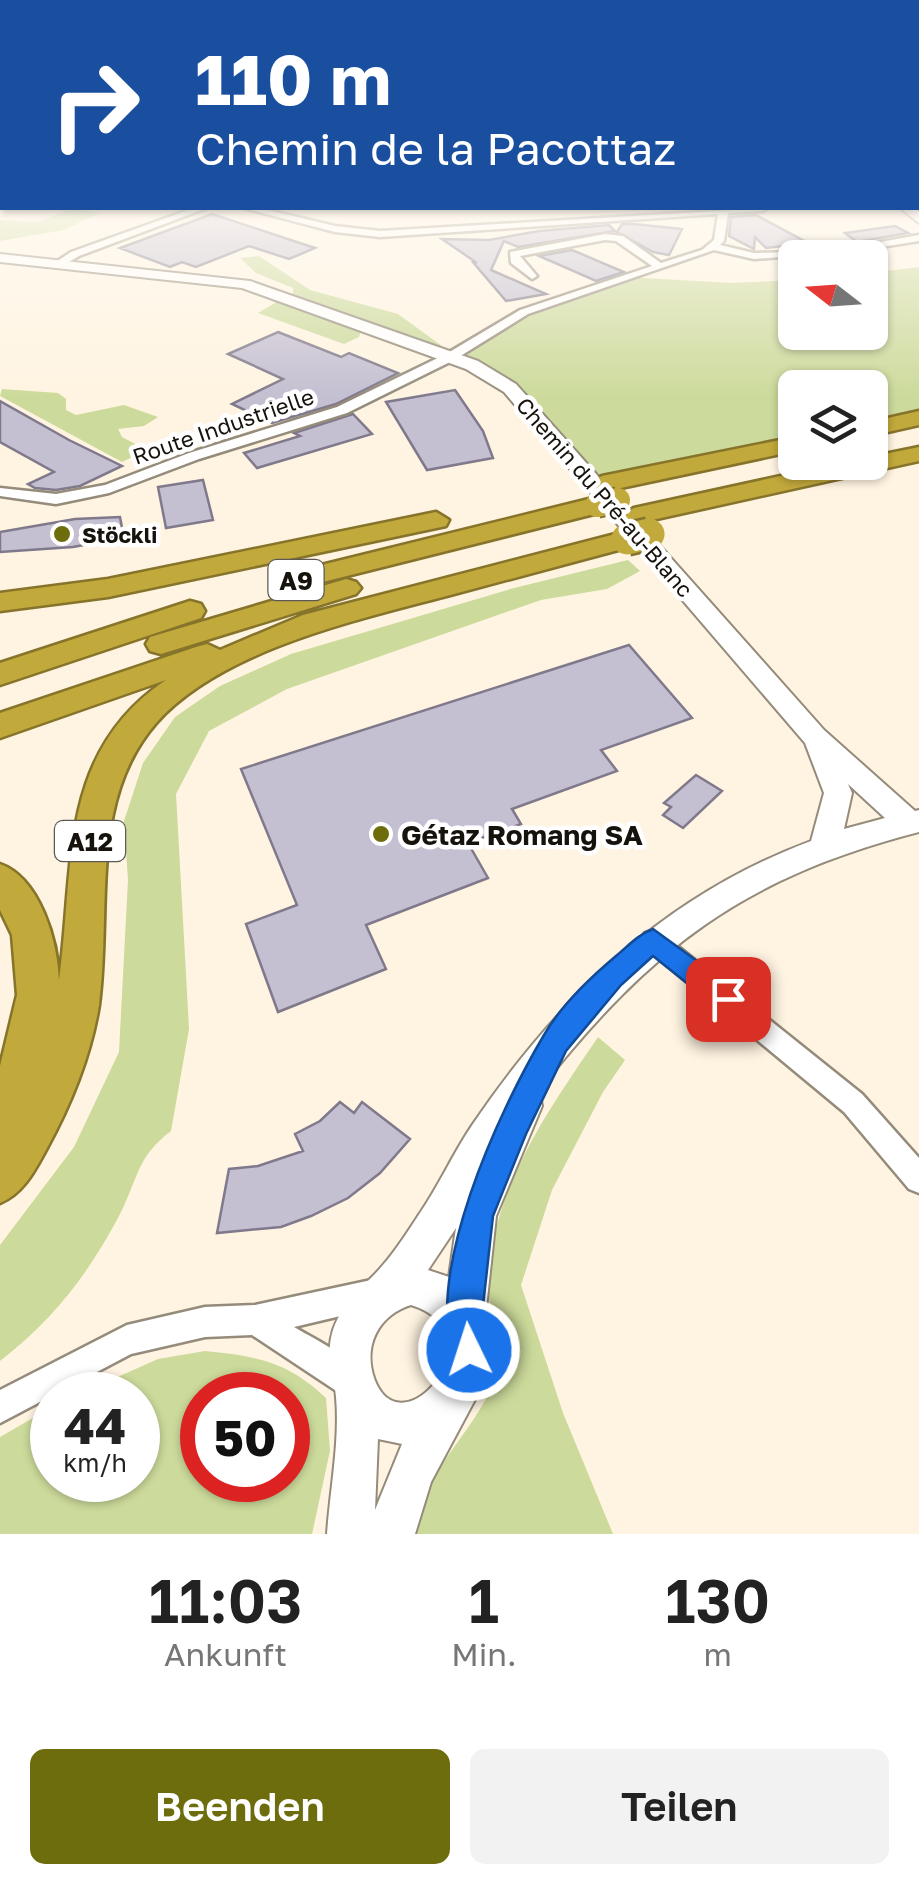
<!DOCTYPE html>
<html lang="de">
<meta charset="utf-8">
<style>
:root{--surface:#fff;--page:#f2f2f2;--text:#222;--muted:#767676;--accent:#6d6d0e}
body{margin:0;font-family:"Golos Text",sans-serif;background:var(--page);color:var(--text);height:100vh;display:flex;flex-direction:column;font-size:38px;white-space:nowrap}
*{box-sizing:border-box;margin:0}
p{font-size:32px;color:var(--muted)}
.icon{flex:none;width:55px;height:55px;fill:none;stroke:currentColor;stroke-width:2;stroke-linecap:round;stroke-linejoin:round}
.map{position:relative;height:1534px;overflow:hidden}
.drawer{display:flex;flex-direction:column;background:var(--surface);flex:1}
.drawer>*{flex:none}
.guide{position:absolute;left:0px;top:0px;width:920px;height:210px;box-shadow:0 2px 8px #0004;background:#1a4fa0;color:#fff;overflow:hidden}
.needle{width:65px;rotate:287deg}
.tools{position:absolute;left:778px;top:240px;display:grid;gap:20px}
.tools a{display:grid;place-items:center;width:110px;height:110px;border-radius:15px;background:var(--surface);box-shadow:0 2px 8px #0004;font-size:50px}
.speed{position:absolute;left:30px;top:1372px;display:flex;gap:20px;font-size:50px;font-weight:700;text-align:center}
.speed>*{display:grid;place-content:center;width:130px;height:130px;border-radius:50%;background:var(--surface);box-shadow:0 2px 8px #0004;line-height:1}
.speed small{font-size:25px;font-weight:400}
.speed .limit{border:15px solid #d22;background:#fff;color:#111}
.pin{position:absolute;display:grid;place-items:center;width:85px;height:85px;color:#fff;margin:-42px;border-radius:20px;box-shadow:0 5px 15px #0006}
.me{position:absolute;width:110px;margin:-55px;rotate:356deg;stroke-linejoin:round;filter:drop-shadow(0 0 8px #0008)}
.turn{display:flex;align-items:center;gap:35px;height:210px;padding:0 30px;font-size:45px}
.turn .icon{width:130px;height:130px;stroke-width:2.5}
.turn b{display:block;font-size:70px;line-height:85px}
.eta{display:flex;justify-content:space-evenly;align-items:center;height:170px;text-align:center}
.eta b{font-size:60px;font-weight:600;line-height:70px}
.button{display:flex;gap:20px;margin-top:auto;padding:20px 30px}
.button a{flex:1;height:115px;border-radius:15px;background:var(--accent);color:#fff;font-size:40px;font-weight:600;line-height:115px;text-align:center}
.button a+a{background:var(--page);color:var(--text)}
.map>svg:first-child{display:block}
.green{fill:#ccda9b;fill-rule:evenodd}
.building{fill:#c4bfd1;stroke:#7f798b;stroke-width:2.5}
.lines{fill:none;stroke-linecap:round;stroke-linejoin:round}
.street-casing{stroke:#958b7b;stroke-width:5}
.secondary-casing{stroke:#958b7b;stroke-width:4}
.highway-casing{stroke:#86742b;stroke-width:5}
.street{fill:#fff;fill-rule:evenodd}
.secondary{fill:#fff;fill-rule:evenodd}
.highway{fill:#c2a93c;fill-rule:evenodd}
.highway-bridge-far1-casing{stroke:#86742b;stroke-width:28;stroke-linecap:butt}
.highway-bridge-casing{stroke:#86742b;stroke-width:36;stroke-linecap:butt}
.highway-bridge-far1{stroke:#c2a93c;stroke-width:24}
.highway-bridge{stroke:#c2a93c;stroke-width:31}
.route{fill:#1a73e8;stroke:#114b97;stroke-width:2.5}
.poi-dot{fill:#6d6d0e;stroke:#fff;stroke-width:4}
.labels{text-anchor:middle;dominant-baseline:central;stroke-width:9;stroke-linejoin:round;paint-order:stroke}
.far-street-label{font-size:22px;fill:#16120c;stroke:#fff}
.far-poi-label{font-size:22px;font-weight:bold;fill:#16120c;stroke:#fff;text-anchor:start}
.shield{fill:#fff;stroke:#5c5955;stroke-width:2.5}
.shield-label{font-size:25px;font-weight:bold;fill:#16120c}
.poi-label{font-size:28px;font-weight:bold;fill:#16120c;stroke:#fff;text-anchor:start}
</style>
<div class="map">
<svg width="919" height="1534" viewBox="0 0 919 1534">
<rect width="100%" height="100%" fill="#fff4e1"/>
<path class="green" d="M73 208 100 213 64 230 0 241V220L38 222Z
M259 256 310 290 398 314 442 346 362 329 359 337 344 344 258 313 278 301 293 302V288L256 273 240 258Z
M919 267V410L870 420V388H795V436L588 478 510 388 450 357 514 316 627 277 731 283 795 280V332H870V273Z
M2 389 58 393 66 399V410L76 415 124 405 158 417 144 426 118 429 122 437 147 450 122 462 0 396Z
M628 560 640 571 607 589 541 600 287 689 209 731 176 794 189 1029 171 1131C136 1157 138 1180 119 1216 87 1276 53 1320 0 1361V1245L74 1147 119 1052 128 880 124 821 143 763 175 717 220 686 291 654 514 588Z
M598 1037 625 1060 603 1092 552 1190 521 1285 563 1413 613 1534H415C421 1472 473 1435 495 1380 508 1346 485 1311 488 1275 496 1183 548 1111 598 1037Z
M205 1351C256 1356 287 1361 326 1398L330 1451 312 1534H0V1437L52 1407V1480H138V1395H77L158 1359ZM288 1395V1480H202V1395Z"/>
<path class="building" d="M212 214 315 248 289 259 249 246 196 267 182 262 170 267 120 248Z
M756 215 808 243 766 248 755 237 754 249 729 236 731 217Z
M622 224H634L682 229 669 255 653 252 617 232Z
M609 225 615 231 518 247 504 241 491 270 546 294 506 301 472 261 477 263 442 239 489 240 539 231Z
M895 226 908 233 857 242 845 233Z
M572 250 624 272 596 281 539 256Z
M278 332 341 357 349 353 398 373 336 404 272 423 232 404 283 379 228 354Z
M455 390 483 431 493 458 427 470 386 402Z
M0 401 69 440 122 466 80 486 56 490 35 488 28 484 54 472 0 442Z
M353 414 372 434 257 468 244 453 300 436 294 433Z
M203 480 213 520 166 528 158 487Z
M120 517 124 538 73 547 0 552V532L75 519Z
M629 645 692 718 601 750 617 771 512 809 521 824 468 843 488 878 366 925 386 969 278 1012 246 924 297 905 241 769Z
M696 775 722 791 683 828 663 815 671 807 664 803Z
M340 1102 354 1113 362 1102 410 1139 380 1173 348 1198 311 1216 281 1227 217 1233 229 1169 258 1166 303 1151 295 1134 320 1121Z"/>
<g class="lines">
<g class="street-casing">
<path id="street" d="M0 189 2 190V196L0 195Z
M194 208H207L79 256 62 266 53 264 71 252Z
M244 208H259L335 226 380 231 767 208 763 211 728 213 724 241 720 245 754 253 802 252 807 255 754 259 714 250 528 314 454 360 347 413 199 459 109 493 56 504 0 496V488L56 494 105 485 189 453 337 407 446 354 520 310 652 266 616 241 605 240 520 256 537 276 532 279 511 263 510 252 605 234 623 236 661 263 702 250 714 240 718 214 380 237 335 232Z
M919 235V241L819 257 814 254Z
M653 930 661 933 862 1094 919 1158V1193L909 1189 844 1112 645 947 641 940 645 933Z
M376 1279 387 1283 391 1294 387 1305 294 1327C319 1342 357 1358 369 1386L364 1397 353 1402 252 1335 205 1337 131 1354 0 1423V1390L127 1325 205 1307 255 1305Z"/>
</g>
<g class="secondary-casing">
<path id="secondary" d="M900 208H913L919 212V223Z
M0 254 250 281 478 361 516 384 824 730 915 811 919 810V832C742 878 651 948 539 1090L542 1106 496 1216 484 1327 489 1354 486 1379 431 1482 415 1534H327C330 1490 340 1441 336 1397 334 1373 325 1355 333 1330 342 1305 355 1294 373 1276 390 1259 405 1236 418 1216 439 1186 453 1153 473 1124 559 997 666 895 811 841L824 793 805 743 504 392 466 369 242 288 0 262ZM848 784 885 818 844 829 852 793ZM456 1228 449 1277 428 1270ZM411 1305C502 1333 401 1454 374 1378 363 1345 379 1315 411 1305ZM378 1439 402 1444 375 1510Z"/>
</g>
<g class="highway-casing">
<path id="highway" d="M919 411V425L870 436V422Z
M795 437V451L602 492 589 484 602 476Z
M919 447V461L634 524 621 516 634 508 845 462H870V457Z
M597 497 606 499 610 505 606 511 307 586 297 583 293 577 297 571Z
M436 512 449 520 446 526 108 597 0 611V593L108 579Z
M627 531 641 539 637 545C576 561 515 578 454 594 361 619 224 648 157 722 88 800 112 910 99 1005 91 1055 71 1104 47 1148 35 1170 24 1193 0 1203V1066L17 995 12 935 0 910V864C40 878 58 942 59 980 75 867 57 753 166 680L0 738V713L196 647 207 644 220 650 303 615Z
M346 579 356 582 361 588 356 594 161 654 150 651 146 644 150 637Z
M190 601 201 604 205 611 201 618 0 685V663Z"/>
</g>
<use href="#street" class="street"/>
<use href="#secondary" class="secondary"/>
<use href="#highway" class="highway"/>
<g class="highway-bridge-far1-casing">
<path id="highway-bridge-far1" d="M597 505 618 500"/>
</g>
<g class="highway-bridge-casing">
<path id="highway-bridge" d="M627 539 649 534"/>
</g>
<use href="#highway-bridge-far1" class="highway-bridge-far1"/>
<use href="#highway-bridge" class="highway-bridge"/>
</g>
<linearGradient id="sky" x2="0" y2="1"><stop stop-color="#64b4de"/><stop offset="0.46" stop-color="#fffaf2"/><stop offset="1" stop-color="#fffaf2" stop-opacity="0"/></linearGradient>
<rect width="919" height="399" fill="url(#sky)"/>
<path class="route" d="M653 929 737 990 741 999 737 1008 728 1012 718 1008 653 956 621 985 566 1051 526 1134 493 1216 481 1324 486 1350 481 1362 469 1367 456 1362C421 1277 499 1111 544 1035 560 1007 591 977 616 956 628 946 639 934 653 929Z"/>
<g class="poi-dot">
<circle cx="62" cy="534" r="10"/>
<circle cx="381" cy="834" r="10"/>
</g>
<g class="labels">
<g class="far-street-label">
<text transform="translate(223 426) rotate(-19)">Route Industrielle</text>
<text transform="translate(605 497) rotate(49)">Chemin du Pré-au-Blanc</text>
</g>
<g class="far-poi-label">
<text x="82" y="534">Stöckli</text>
</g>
<g class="shield">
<rect x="268.5" y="560" width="55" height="40" rx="8"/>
<rect x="55" y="821" width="70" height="40" rx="8"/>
</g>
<g class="shield-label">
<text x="296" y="580">A9</text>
<text x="90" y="841">A12</text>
</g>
<g class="poi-label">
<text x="401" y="834">Gétaz Romang SA</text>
</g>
</g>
</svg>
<div class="tools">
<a><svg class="needle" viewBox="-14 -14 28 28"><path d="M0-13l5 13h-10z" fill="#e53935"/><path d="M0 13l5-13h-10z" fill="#767676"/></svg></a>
<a><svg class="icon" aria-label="layers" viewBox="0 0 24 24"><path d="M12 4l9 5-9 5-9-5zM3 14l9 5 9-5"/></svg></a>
</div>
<div class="speed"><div>44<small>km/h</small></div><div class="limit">50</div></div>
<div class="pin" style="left:728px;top:999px;background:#d93025"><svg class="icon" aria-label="arrive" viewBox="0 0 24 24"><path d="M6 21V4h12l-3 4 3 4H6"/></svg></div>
<svg class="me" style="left:469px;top:1350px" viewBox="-20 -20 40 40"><circle r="17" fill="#1a73e8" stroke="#fff" stroke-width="3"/><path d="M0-11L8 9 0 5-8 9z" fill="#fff"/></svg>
<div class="guide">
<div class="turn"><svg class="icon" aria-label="right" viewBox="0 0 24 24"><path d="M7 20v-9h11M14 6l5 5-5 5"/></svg><div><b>110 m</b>Chemin de la Pacottaz</div></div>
</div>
</div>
<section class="drawer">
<div class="eta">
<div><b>11:03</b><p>Ankunft</p></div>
<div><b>1</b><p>Min.</p></div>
<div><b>130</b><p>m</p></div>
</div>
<div class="button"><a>Beenden</a><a>Teilen</a></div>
</section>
